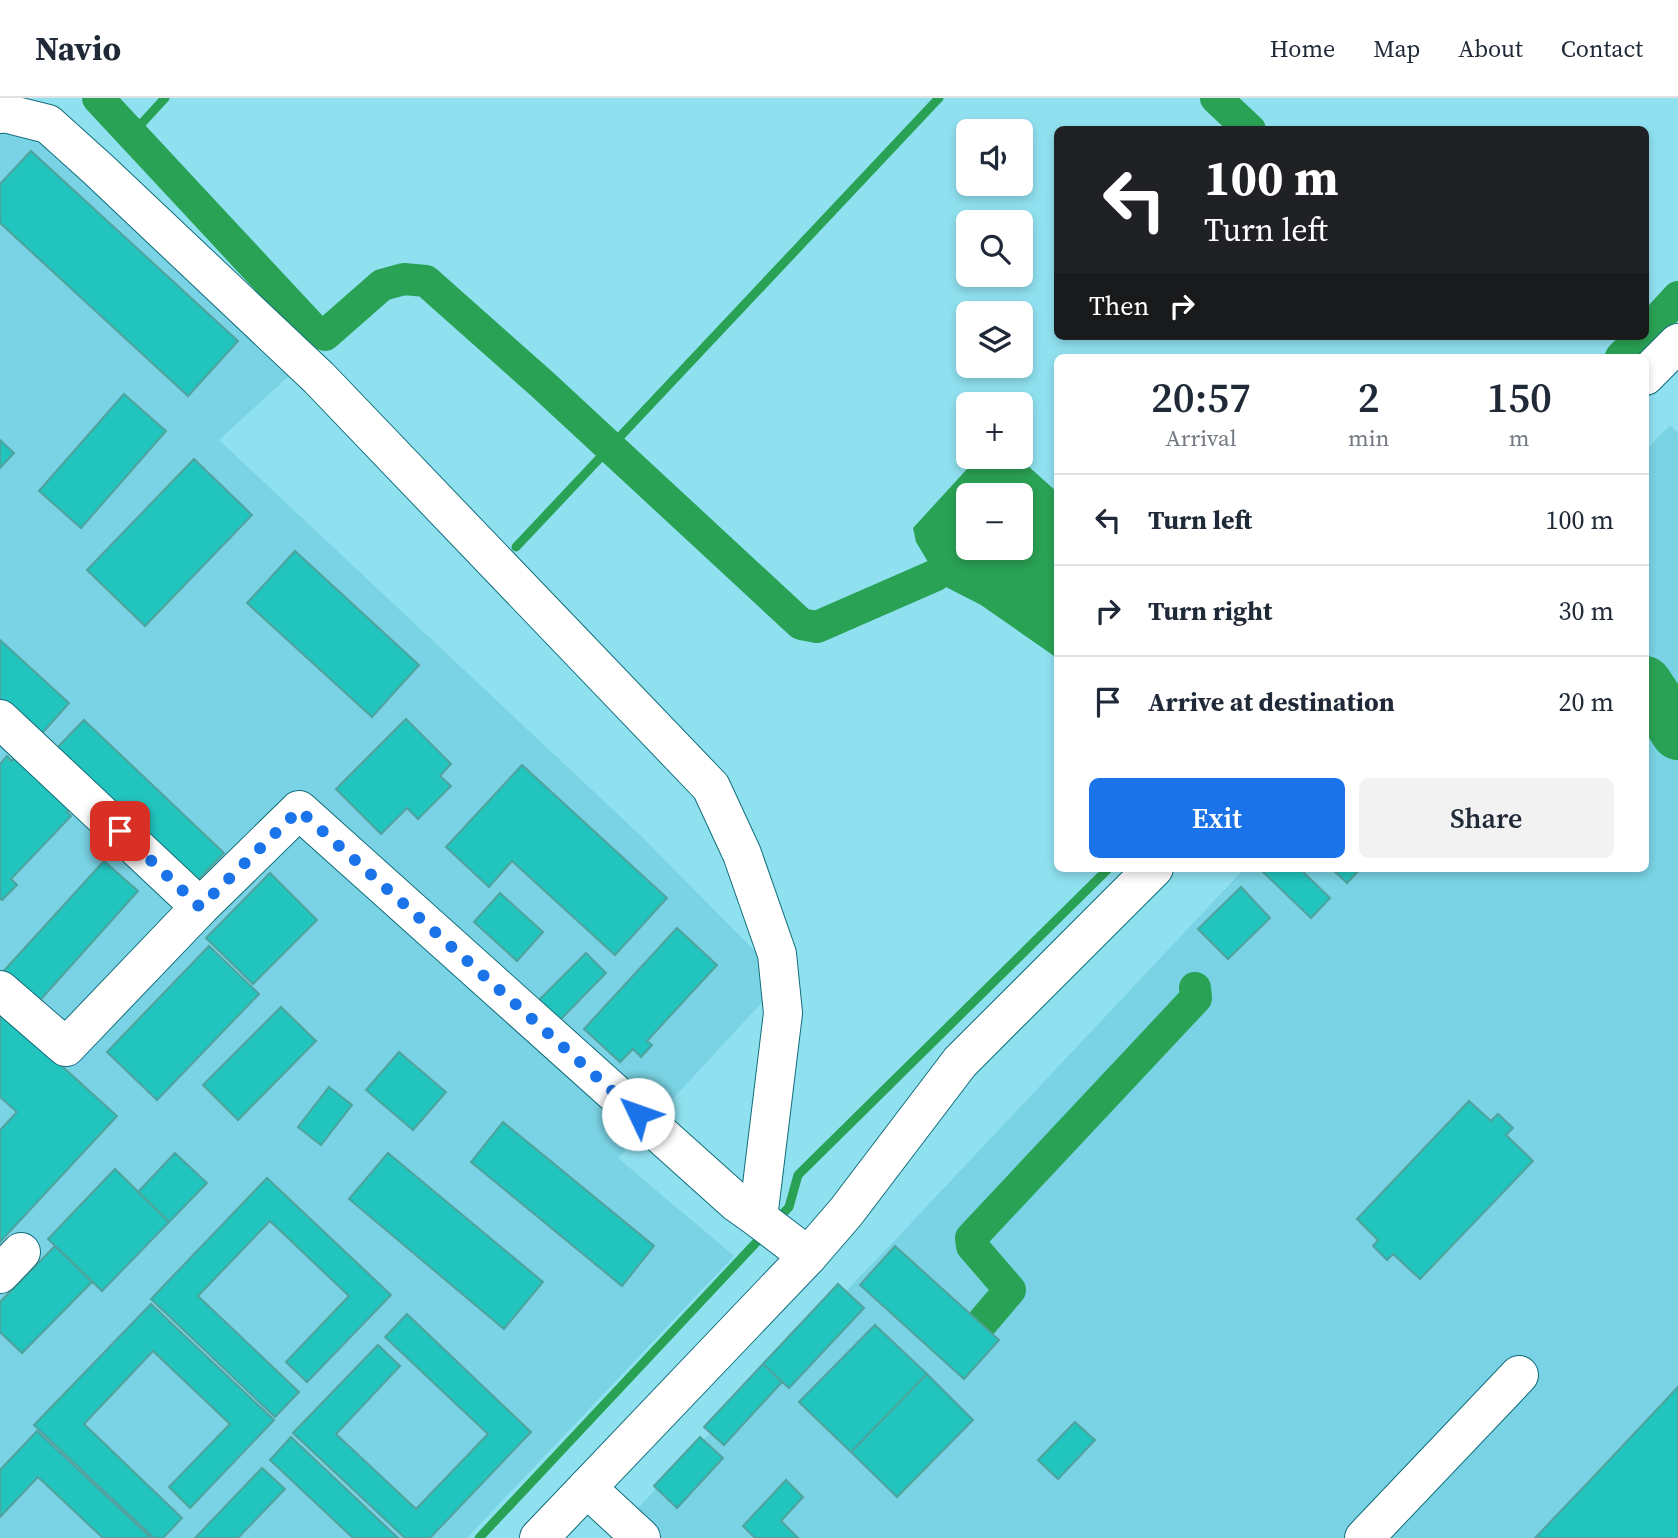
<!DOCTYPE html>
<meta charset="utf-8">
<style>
:root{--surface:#fff;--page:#f2f2f3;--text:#1f2937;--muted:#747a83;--line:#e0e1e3;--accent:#1a73e8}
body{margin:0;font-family:"Source Serif 4",serif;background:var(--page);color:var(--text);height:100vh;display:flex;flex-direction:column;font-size:26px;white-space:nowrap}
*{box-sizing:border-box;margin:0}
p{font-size:23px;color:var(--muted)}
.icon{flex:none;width:38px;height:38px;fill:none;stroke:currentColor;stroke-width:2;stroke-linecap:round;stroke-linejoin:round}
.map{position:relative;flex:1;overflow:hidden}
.details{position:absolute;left:1054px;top:256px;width:595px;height:518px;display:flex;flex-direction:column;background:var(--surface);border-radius:10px;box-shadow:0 4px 10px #0003}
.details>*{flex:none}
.banner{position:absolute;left:1054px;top:28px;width:595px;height:214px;border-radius:10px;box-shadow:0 4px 10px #0003;background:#202124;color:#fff;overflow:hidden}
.tools{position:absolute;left:956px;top:21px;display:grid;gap:14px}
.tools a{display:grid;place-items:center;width:77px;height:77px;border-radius:10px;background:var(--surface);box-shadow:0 4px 10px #0003;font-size:35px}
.pin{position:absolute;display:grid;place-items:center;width:60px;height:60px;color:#fff;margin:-30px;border-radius:14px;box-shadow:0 4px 10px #0006}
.me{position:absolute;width:77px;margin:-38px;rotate:312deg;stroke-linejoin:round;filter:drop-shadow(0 0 5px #0008)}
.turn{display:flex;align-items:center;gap:24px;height:147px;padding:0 35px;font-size:32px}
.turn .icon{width:91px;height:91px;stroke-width:2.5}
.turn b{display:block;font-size:49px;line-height:60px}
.then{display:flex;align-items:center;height:66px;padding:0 35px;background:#0003;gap:14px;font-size:26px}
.eta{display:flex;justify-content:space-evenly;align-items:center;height:119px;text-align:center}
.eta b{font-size:42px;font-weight:600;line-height:49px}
.action{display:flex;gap:14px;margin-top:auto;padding:14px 35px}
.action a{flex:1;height:80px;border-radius:10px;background:var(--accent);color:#fff;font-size:28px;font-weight:600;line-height:80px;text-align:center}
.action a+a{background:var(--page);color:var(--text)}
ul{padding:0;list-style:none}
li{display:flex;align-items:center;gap:21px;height:91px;padding:0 35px;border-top:2px solid var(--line)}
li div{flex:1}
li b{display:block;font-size:26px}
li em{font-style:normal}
header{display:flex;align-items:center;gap:42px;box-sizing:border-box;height:98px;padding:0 35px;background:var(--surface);border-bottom:2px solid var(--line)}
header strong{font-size:33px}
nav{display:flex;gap:38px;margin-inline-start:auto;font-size:24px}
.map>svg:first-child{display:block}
.built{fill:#7ad3e4}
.water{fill:#2aa255;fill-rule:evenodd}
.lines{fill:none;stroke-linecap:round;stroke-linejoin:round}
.stream{stroke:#2aa255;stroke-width:9}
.canal{stroke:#2aa255;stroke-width:32}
.river{stroke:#2aa255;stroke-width:54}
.building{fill:#22c5be;stroke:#4fa29e;stroke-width:2}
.minor-casing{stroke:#116d7a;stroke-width:40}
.major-casing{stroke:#116d7a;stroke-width:40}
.minor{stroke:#fff;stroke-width:38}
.major{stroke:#fff;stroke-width:38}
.route{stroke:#1a73e8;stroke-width:12;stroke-dasharray:0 21.6}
</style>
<header>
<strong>Navio</strong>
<nav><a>Home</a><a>Map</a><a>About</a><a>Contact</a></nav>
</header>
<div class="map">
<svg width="1678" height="1440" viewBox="0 0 1678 1440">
<rect width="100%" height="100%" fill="#90e1f0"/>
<path class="built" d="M0 34 35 41 76 70 291 276 219 342 640 737 765 863 767 899 618 1060 734 1158 467 1440H0Z
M1670 327 1678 335V1440H609L895 1142 1245 770H1645V353Z"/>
<path class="water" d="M978 359H1018L1057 394V560L981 507 942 487 916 444 913 430ZM968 397H1020V450H968Z"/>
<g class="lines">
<path class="stream" d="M132 36 165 0
M516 449 939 0
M777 1122 789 1109 798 1077 1109 770
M479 1440 765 1135"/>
<path class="canal" d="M98 0 313 231 325 237 382 187 404 181 426 183 542 286 801 526 817 529 936 477
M1216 0 1250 32
M1645 235 1678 199
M1621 259 1642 238
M981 1226 1010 1192 972 1148 971 1140 1196 900 1195 890"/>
<path class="river" d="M1645 585 1678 635"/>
</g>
<path class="building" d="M31 53 238 243 188 298 0 125V86Z
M124 296 166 333 81 430 39 393Z
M0 342 14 355 0 370Z
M194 361 252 417 145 528 87 472Z
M295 453 419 567 372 619 247 505Z
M0 542 69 605 37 641 0 608Z
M406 621 451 666 440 678 451 688 418 721 407 710 381 736 336 691Z
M84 622 224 755 193 787 53 654Z
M17 657 72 709 67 714 71 718 11 781 17 787 2 802 0 800V666L7 658 12 663Z
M522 667 667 800 615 857 512 763 489 789 446 749Z
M104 763 138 793 34 909 0 877Z
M1264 770H1299L1330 800 1311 820 1262 773Z
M1331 770H1361L1347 785Z
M270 775 317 822 253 886 206 840Z
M1241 789 1270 820 1228 861 1198 831Z
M500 795 543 834 517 863 474 824Z
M677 830 717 867 647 943 652 947 641 959 633 951 620 964 584 931Z
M209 848 259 896 157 1002 107 954Z
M586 855 606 875 560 922 539 902Z
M281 909 316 943 238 1022 203 987Z
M0 912 117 1018 0 1144V1032L17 1014 0 999Z
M399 954 446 994 413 1032 366 992Z
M329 989 352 1007 321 1047 298 1029Z
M1469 1003 1491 1023 1498 1016 1513 1030 1506 1037 1533 1063 1420 1181 1393 1156 1387 1162 1373 1148 1378 1142 1357 1121Z
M503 1024 654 1148 622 1188 471 1064Z
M175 1055 207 1085 169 1124 138 1094Z
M388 1055 543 1184 504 1231 349 1101Z
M115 1071 169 1124 102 1193 48 1141Z
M267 1080 391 1197 307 1284 286 1264 349 1198 270 1123 198 1198 299 1294 275 1319 151 1201Z
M55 1148 92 1184 22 1255 0 1234V1204Z
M895 1148 999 1242 964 1281 860 1187Z
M838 1186 864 1210 789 1290 763 1266Z
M151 1206 274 1322 190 1410 169 1389 230 1326 153 1253 84 1326 182 1420 163 1440H154L34 1327Z
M407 1216 531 1334 430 1440H405L293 1335 378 1247 400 1268 336 1336 416 1411 488 1336 385 1239Z
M875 1227 927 1276 851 1354 799 1304Z
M763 1266 782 1284 724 1347 704 1329Z
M927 1276 973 1322 897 1399 851 1354Z
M1678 1289V1440H1535L1599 1373Z
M1075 1324 1095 1342 1058 1381 1038 1362Z
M37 1333 151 1440H103L38 1379 0 1419V1372Z
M291 1339 398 1440H353L270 1362Z
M700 1339 723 1360 677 1410 654 1388Z
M262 1370 285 1391 238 1440H195Z
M786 1382 803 1399 781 1423 798 1440H755L743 1428Z"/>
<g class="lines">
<g class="minor-casing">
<path id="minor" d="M0 16 4 15 48 26 99 72 319 280 711 689 742 756 777 856 783 915 758 1120 808 1158
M0 621 200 809 299 712 737 1105 758 1120
M0 892 66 949 200 809
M0 1176 21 1154
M587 1390 641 1440
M1364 1440 1519 1277"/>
</g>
<g class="major-casing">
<path id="major" d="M1645 278 1678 245
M539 1440 808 1158 846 1114 960 964 1154 770"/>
</g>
<use href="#minor" class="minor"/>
<use href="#major" class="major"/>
</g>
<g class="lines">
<path class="route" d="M120 733 200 809 299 712 638 1016"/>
</g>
</svg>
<div class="tools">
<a><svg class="icon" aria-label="sound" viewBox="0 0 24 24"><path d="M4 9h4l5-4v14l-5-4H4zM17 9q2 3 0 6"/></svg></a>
<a><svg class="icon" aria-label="search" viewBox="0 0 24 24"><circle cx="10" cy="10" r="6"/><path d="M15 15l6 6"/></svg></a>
<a><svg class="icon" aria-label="layers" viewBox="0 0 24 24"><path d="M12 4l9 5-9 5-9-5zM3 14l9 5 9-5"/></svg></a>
<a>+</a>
<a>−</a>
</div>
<div class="pin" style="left:120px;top:733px;background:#d93025"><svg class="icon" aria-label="arrive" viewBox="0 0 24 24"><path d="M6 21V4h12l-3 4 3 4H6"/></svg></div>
<svg class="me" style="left:638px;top:1016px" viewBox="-20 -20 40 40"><circle r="19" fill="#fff"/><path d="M0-13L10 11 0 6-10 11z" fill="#1a73e8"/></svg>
<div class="banner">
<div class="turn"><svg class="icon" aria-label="left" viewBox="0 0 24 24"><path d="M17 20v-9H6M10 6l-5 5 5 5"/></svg><div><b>100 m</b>Turn left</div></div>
<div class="then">Then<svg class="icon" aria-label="right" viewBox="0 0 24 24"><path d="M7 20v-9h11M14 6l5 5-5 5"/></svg></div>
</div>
<section class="details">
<div class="eta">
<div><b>20:57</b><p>Arrival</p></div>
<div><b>2</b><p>min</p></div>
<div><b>150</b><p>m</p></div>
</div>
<ul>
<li><svg class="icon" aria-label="left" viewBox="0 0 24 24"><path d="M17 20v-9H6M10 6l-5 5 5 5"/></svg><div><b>Turn left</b></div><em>100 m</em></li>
<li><svg class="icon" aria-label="right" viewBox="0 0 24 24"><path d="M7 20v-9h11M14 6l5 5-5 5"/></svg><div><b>Turn right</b></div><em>30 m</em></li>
<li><svg class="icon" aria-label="arrive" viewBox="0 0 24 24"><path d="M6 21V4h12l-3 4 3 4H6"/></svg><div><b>Arrive at destination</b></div><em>20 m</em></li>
</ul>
<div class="action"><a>Exit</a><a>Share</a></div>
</section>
</div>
